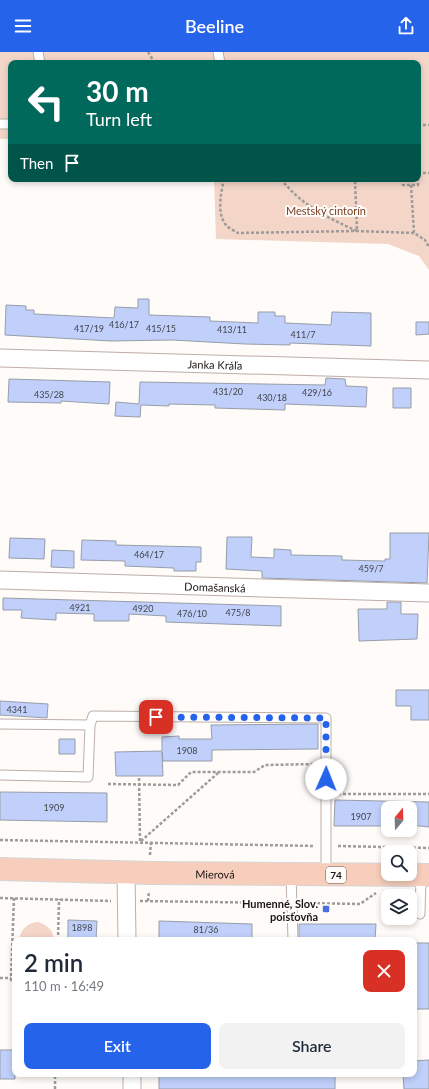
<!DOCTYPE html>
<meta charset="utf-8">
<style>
:root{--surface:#fff;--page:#f2f2f3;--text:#1f2937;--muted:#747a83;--accent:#2563eb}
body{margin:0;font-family:Lato,sans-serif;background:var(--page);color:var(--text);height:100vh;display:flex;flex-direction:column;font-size:15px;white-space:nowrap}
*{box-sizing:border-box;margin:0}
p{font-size:13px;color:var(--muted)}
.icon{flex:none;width:22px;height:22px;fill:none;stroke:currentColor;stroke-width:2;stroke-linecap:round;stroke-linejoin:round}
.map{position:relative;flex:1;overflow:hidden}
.drawer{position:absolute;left:12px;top:885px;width:405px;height:140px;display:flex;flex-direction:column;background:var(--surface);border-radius:8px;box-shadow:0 2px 6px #0003}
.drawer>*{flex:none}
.banner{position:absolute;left:8px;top:8px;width:413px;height:122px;border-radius:8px;box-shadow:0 2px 6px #0003;background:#00695c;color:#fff;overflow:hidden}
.needle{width:26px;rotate:19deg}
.tools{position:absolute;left:381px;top:749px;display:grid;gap:8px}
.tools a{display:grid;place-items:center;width:36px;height:36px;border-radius:8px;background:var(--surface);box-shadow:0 2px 6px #0003;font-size:20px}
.pin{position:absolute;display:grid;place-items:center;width:34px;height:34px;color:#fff;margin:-17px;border-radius:8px;box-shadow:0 2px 6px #0006}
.me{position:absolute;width:44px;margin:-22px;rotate:1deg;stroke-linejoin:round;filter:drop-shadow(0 0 3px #0008)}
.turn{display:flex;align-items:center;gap:14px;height:84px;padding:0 12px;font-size:18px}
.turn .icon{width:52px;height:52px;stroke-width:2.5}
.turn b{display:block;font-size:28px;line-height:34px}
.then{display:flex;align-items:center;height:38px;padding:0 12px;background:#0003;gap:8px;font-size:15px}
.round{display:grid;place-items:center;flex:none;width:42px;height:42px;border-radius:8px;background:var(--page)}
.head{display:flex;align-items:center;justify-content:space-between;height:68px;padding:0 12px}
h1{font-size:24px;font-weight:600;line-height:30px}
.action{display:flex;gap:8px;margin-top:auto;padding:8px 12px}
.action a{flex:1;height:46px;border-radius:8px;background:var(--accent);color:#fff;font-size:16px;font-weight:600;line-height:46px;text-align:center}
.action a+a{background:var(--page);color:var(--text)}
header{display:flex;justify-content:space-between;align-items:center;height:52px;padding:0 12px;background:var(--accent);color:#fff;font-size:18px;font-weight:600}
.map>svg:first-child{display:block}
.green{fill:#f4d6c9}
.building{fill:#c0d0fa;stroke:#979da9}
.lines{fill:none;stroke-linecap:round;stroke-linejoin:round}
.service-casing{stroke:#bdaea8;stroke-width:11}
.minor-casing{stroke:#bdaea8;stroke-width:19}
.primary-casing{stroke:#d6d5d5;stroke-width:24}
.path{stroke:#9e9b98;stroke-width:2.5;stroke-dasharray:3 2;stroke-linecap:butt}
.service{stroke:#fff;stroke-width:9}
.minor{stroke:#fff;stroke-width:17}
.primary{stroke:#f7cebb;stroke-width:22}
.route{stroke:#2563eb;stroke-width:7;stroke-dasharray:0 12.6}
.poi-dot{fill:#4b6de0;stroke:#fefbf9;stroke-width:1.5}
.labels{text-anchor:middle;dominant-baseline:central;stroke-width:4;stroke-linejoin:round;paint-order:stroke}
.number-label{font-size:9px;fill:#44444d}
.shield{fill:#fefbf9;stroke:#5f5b58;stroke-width:1}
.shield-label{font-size:10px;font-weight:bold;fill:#1b1613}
.park-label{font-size:11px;fill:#783e22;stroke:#fefbf9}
.street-label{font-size:11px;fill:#1b1613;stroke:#fefbf9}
.poi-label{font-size:11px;font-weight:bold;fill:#1b1613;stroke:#fefbf9;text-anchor:end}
</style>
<header><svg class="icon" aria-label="menu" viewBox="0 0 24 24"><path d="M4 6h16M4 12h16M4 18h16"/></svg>Beeline<svg class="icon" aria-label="share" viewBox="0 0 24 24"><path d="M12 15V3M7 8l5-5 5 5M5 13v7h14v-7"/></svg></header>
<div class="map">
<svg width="429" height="1037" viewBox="0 0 429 1037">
<rect width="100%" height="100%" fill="#fefbf9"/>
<path class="green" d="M0 0H429V218L419 204 388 192 216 187 214 127H418V11H11V87H0Z
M38 870C48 873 53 878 54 888H19C21 877 27 871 38 870Z"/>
<path class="building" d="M138 247H149V263L210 265V269L258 271V260H275V264H285V271L331 273 332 260 371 261V294L290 291V293L245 292 172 288 111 289 5 283 6 253 26 254V258H34V262L114 266 115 255 138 256Z
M416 270H429V282L416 283Z
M326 326 345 327 346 334 367 335 366 355 285 352V358L215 356V353L169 352V354L141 353 140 365 115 364 116 350 139 352 140 330 325 333Z
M9 327 110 330 109 352 61 349V351L8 350Z
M393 336H411V356H393Z
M390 481H429L427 531 262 526V519L226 517 227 485H252L251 505 274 506V497L291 498V503L342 504V508L385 509V507H390Z
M10 486 45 487 44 507 9 506Z
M82 488 116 489V493L201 495V510H196V519H174V516L125 514V509L81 508Z
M52 498 74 499V516L51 515Z
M3 546 281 554V574L166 570V564L129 562V569H94V562L56 561V568L21 566 22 558H3Z
M387 550H401V562H418L417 587 359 589 358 557H387Z
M396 638H429V668H411V654H396Z
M0 649 48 652 47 666 0 663Z
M318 672V697L212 698V709H163L162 700 163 724H116L115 700 162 699V685L179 684V687H212L211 673Z
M59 687H75V702H59Z
M0 740 107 741V770L0 768Z
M335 748 429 750V775L410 773V756H388V774H334Z
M68 868 97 869 96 888H68Z
M159 869 252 872V888H159Z
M299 872H376L375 888H299Z
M416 891H429V957H414V905H416Z
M0 998H15V1027H0Z
M429 1008V1037H404L403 1022H414V1009Z
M291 1022H335V1037H159V1023L291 1024Z"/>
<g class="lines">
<g class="service-casing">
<path id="service" d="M38 0 40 11
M218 0 220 11
M0 72H11
M0 672 90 673
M0 723 88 725 90 673 93 664 326 666V822
M291 823 293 888
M420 862 421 823"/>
</g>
<g class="minor-casing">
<g id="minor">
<path id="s1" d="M0 306 429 318"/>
<path id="s2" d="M0 528 429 541"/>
<path d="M126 821 127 888"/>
<path d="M132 1022V1037"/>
</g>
</g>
<g class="primary-casing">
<g id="primary">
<path id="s3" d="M0 817 150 821 429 823"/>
</g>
</g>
<path class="path" d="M148 0 155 11
M418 73H429
M418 121H429
M224 127C221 141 216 163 227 174 230 177 235 179 238 181L357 179 414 181 425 188 429 195
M281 127C301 153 328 166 357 179L355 127
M403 127V133H418V115
M411 133 414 181
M139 726 140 789
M108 732 178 733 191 720H254L265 713 315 712
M338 742H429
M0 788 315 794
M141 789 218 721
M338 794 429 796
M150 803 151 790
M0 846 111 849
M14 846 11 926V928H15
M140 849 281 851
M148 849 149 839
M302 851 360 852 376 841
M58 888 59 847
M0 926H11
M55 1037V1022"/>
<use href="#service" class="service"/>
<use href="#minor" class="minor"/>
<use href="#primary" class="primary"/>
</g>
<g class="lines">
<path class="route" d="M156 665 326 666V727"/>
</g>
<rect class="poi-dot" x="322" y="853" width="8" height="8" rx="2"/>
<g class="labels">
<g class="number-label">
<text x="124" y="272">416/17</text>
<text x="89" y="276">417/19</text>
<text x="161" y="276">415/15</text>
<text x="232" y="277">413/11</text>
<text x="303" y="282">411/7</text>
<text x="228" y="339">431/20</text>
<text x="317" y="340">429/16</text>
<text x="49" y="342">435/28</text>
<text x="272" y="345">430/18</text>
<text x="149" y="502">464/17</text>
<text x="371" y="516">459/7</text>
<text x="80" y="555">4921</text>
<text x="143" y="556">4920</text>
<text x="238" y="560">475/8</text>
<text x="192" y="561">476/10</text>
<text x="17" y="657">4341</text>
<text x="187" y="698">1908</text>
<text x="54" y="755">1909</text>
<text x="361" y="764">1907</text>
<text x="82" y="875">1898</text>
<text x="206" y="877">81/36</text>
</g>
<rect class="shield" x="326" y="815" width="20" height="16" rx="3"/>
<g class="shield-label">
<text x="336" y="823">74</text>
</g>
<g class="park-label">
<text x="326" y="158">Mestský cintorín</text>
</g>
<g class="street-label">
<text stroke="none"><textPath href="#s1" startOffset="215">Janka Kráľa</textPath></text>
<text stroke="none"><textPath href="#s2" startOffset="215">Domašanská</textPath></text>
<text stroke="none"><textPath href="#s3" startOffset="215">Mierová</textPath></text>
</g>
<g class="poi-label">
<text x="318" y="851">Humenné, Slov.<tspan x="318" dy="13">poisťovňa</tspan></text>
</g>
</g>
</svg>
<div class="tools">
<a><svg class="needle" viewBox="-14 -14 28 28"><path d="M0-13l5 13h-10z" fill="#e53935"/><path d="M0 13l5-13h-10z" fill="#747a83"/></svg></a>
<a><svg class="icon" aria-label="search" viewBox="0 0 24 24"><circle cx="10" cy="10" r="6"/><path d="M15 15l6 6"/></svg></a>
<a><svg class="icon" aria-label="layers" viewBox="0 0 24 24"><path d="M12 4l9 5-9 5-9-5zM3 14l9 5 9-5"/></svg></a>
</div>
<div class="pin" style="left:156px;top:665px;background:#d93025"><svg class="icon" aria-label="arrive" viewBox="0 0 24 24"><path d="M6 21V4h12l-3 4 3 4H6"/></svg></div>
<svg class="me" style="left:326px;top:727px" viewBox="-20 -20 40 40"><circle r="19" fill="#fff"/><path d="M0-13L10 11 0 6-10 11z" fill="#2563eb"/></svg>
<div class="banner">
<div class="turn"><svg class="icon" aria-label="left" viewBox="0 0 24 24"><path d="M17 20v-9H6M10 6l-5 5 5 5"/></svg><div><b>30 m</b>Turn left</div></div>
<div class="then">Then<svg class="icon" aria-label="arrive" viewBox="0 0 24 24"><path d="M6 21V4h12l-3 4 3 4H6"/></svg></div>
</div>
<section class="drawer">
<div class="head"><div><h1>2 min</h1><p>110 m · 16:49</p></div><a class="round" style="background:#d93025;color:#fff"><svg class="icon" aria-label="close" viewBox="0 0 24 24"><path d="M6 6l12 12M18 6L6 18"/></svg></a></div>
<div class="action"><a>Exit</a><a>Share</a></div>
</section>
</div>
